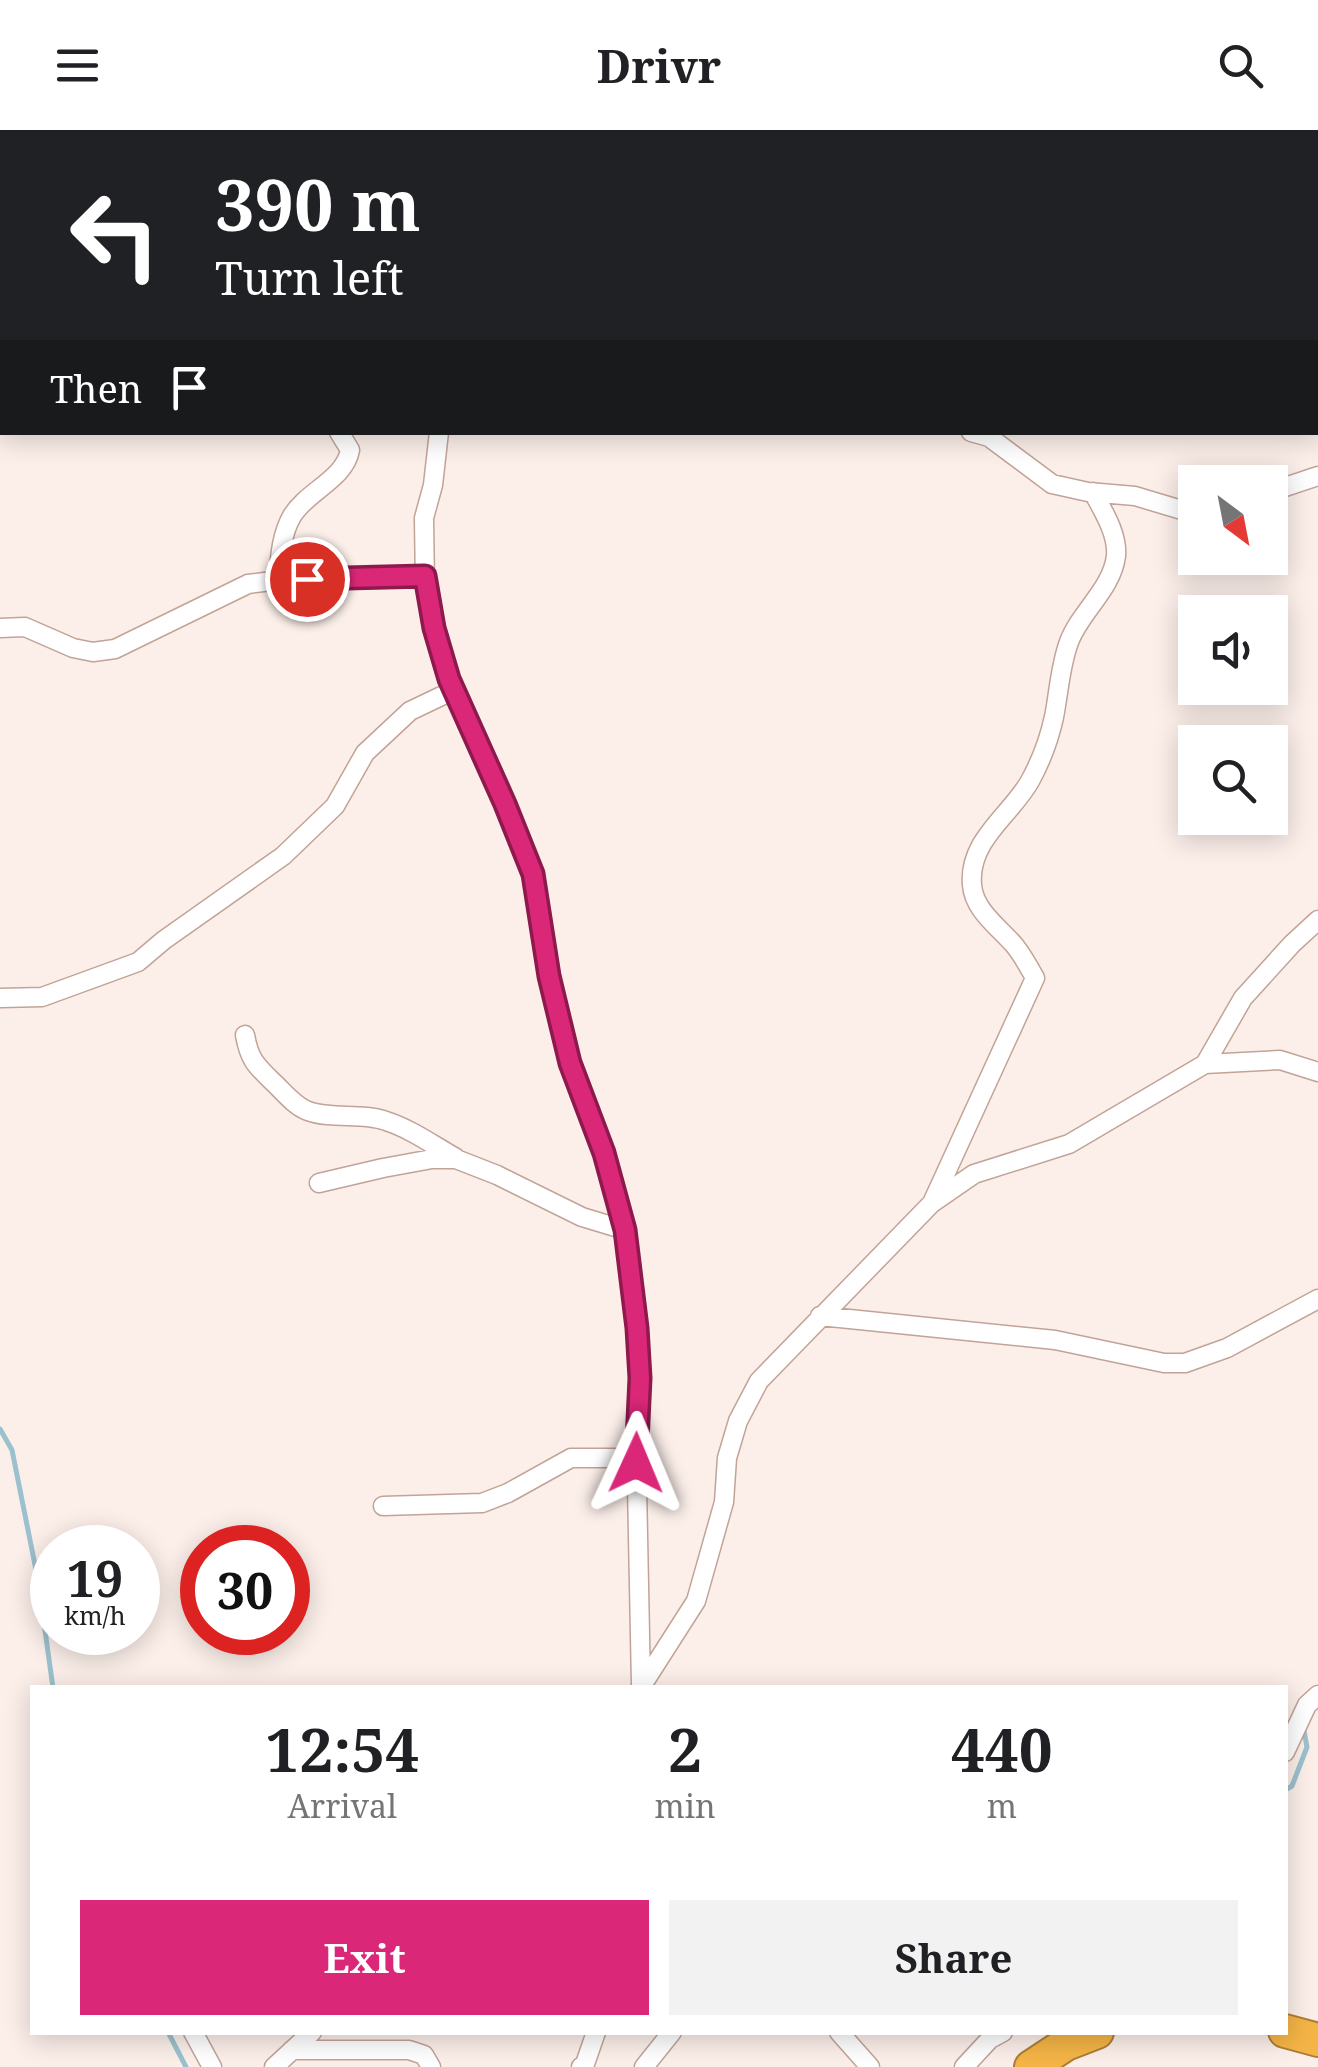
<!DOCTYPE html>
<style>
:root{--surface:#fff;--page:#f2f2f2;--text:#202124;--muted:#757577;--accent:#db2777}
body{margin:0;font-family:"Noto Serif",serif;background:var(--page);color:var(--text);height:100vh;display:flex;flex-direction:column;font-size:38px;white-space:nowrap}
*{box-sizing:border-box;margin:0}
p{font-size:32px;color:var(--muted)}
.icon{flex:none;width:55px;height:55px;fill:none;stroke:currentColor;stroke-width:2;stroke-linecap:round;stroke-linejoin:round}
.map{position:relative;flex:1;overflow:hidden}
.panel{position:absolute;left:30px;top:1555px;width:1258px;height:350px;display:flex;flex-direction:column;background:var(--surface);border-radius:0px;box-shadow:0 5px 25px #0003}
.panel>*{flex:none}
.hud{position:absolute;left:0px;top:0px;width:1320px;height:305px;box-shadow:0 5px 25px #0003;background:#202124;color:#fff;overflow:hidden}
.needle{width:65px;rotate:148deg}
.tools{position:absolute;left:1178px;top:335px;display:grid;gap:20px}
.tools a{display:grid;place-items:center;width:110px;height:110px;border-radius:0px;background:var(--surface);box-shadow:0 5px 25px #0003;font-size:50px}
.speed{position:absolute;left:30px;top:1395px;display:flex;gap:20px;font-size:50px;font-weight:700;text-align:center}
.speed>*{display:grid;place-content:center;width:130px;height:130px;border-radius:50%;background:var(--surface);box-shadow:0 5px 25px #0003;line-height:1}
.speed small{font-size:25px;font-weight:400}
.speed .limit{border:15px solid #d22;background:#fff;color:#111}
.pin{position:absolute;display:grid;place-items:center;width:85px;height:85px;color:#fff;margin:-42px;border:5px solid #fff;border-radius:50%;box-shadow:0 2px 10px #0007}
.me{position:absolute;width:110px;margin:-55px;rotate:1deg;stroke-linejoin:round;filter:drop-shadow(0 0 8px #0008)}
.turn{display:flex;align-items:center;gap:35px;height:210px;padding:0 50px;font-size:45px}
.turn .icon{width:130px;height:130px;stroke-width:2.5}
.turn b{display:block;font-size:70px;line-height:85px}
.then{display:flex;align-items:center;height:95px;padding:0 50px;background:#0003;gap:20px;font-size:38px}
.eta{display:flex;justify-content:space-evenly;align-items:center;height:170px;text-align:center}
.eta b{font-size:60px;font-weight:700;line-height:70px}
.cta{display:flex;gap:20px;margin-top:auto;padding:20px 50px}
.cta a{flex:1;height:115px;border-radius:0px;background:var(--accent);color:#fff;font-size:40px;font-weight:700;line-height:115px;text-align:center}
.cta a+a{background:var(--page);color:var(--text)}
header{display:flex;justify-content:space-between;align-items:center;height:130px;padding:0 50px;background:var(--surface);font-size:45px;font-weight:700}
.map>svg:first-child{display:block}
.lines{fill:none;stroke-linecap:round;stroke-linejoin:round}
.stream{stroke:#9cc1ce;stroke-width:5}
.street-casing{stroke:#c2a397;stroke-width:21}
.highway-casing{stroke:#ac7e35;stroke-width:36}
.street{stroke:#fff;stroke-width:18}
.highway{stroke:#f4b446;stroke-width:32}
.route-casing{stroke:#8e194d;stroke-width:25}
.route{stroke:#db2777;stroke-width:18}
</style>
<header><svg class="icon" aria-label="menu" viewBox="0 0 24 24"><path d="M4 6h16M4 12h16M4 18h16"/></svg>Drivr<svg class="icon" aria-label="search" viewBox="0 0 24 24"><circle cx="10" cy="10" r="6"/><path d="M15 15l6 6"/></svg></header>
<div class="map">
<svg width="1318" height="1937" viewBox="0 0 1318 1937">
<rect width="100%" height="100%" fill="#fcefea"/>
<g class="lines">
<path class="stream" d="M0 1299 12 1320 38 1450 53 1558
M1285 1660 1292 1656 1307 1617 1304 1601
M168 1902 186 1937"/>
<g class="street-casing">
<path id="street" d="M504 0 505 2
M811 2 815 0
M439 302 433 355 424 388 425 456 435 498 449 549 505 674 533 744 549 846 570 933 605 1023 625 1100 637 1198 640 1248 636 1306 641 1555
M971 302 989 307 1052 354 1088 362 1135 366 1195 384
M1270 362 1318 346
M279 450C279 428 281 405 292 386 307 361 345 349 350 320L339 302
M0 498 25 497 73 518 93 522 115 519 248 454 279 450 425 446
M0 868 42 867 138 832 164 810 283 726 335 676 365 623 410 581 454 560
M245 905C249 928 255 935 272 951 283 961 294 976 308 981 333 990 362 982 386 991 411 999 433 1015 456 1028
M1205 934 1243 868 1292 814 1318 790
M319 1053 383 1038 432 1029H456L497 1045 582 1087 625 1100
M932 1073 1035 848C1029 837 1023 826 1015 816 1000 798 974 781 972 755 968 710 1011 685 1030 651 1041 631 1049 610 1054 587 1059 562 1060 536 1069 512 1080 482 1112 459 1116 426 1118 404 1103 381 1093 362
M820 1186 1055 1210 1164 1233H1185L1227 1218 1318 1169
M383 1376 482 1373 508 1363 571 1328H614L636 1333
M641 1557 696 1471 724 1372 727 1328 738 1291 759 1251 932 1073 974 1044 1069 1014 1205 934 1280 930 1318 942
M1285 1622 1307 1575 1318 1565
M193 1902 212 1937
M839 1902 870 1937
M292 1920H409L424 1925 431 1937
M274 1937 312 1902
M581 1937 585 1934 596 1902
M644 1937 672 1902
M964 1937 990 1909 1003 1902"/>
</g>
<g class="highway-casing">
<path id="highway" d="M1285 1901 1318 1910
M1031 1937 1066 1914 1097 1902"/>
</g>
<use href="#street" class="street"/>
<use href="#highway" class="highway"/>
</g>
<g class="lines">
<g class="route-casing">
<path id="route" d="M307 449 425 446 434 498 449 549 505 674 533 744 549 846 570 933 604 1023 625 1100 637 1198 640 1248 636 1333"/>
</g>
<use href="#route" class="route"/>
</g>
</svg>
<div class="tools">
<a><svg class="needle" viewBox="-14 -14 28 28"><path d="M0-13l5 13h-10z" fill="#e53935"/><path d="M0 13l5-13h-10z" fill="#757577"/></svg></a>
<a><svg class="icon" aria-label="sound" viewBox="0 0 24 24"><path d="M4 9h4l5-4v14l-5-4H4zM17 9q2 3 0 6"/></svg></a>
<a><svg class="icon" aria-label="search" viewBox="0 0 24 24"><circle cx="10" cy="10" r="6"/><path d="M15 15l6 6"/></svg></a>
</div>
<div class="speed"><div>19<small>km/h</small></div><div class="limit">30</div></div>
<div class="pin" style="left:307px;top:449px;background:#d93025"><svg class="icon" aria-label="arrive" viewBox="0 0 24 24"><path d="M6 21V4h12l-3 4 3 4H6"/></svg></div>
<svg class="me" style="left:636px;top:1333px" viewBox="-20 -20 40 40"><path d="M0-17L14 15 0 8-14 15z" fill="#db2777" stroke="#fff" stroke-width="4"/></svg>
<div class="hud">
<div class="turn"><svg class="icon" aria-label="left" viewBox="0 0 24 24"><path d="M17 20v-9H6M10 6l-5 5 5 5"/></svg><div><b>390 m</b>Turn left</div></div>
<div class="then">Then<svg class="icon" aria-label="arrive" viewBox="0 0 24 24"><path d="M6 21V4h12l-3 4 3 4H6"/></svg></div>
</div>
<section class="panel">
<div class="eta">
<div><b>12:54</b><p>Arrival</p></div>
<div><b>2</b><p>min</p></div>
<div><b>440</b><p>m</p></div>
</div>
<div class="cta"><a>Exit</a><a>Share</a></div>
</section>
</div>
